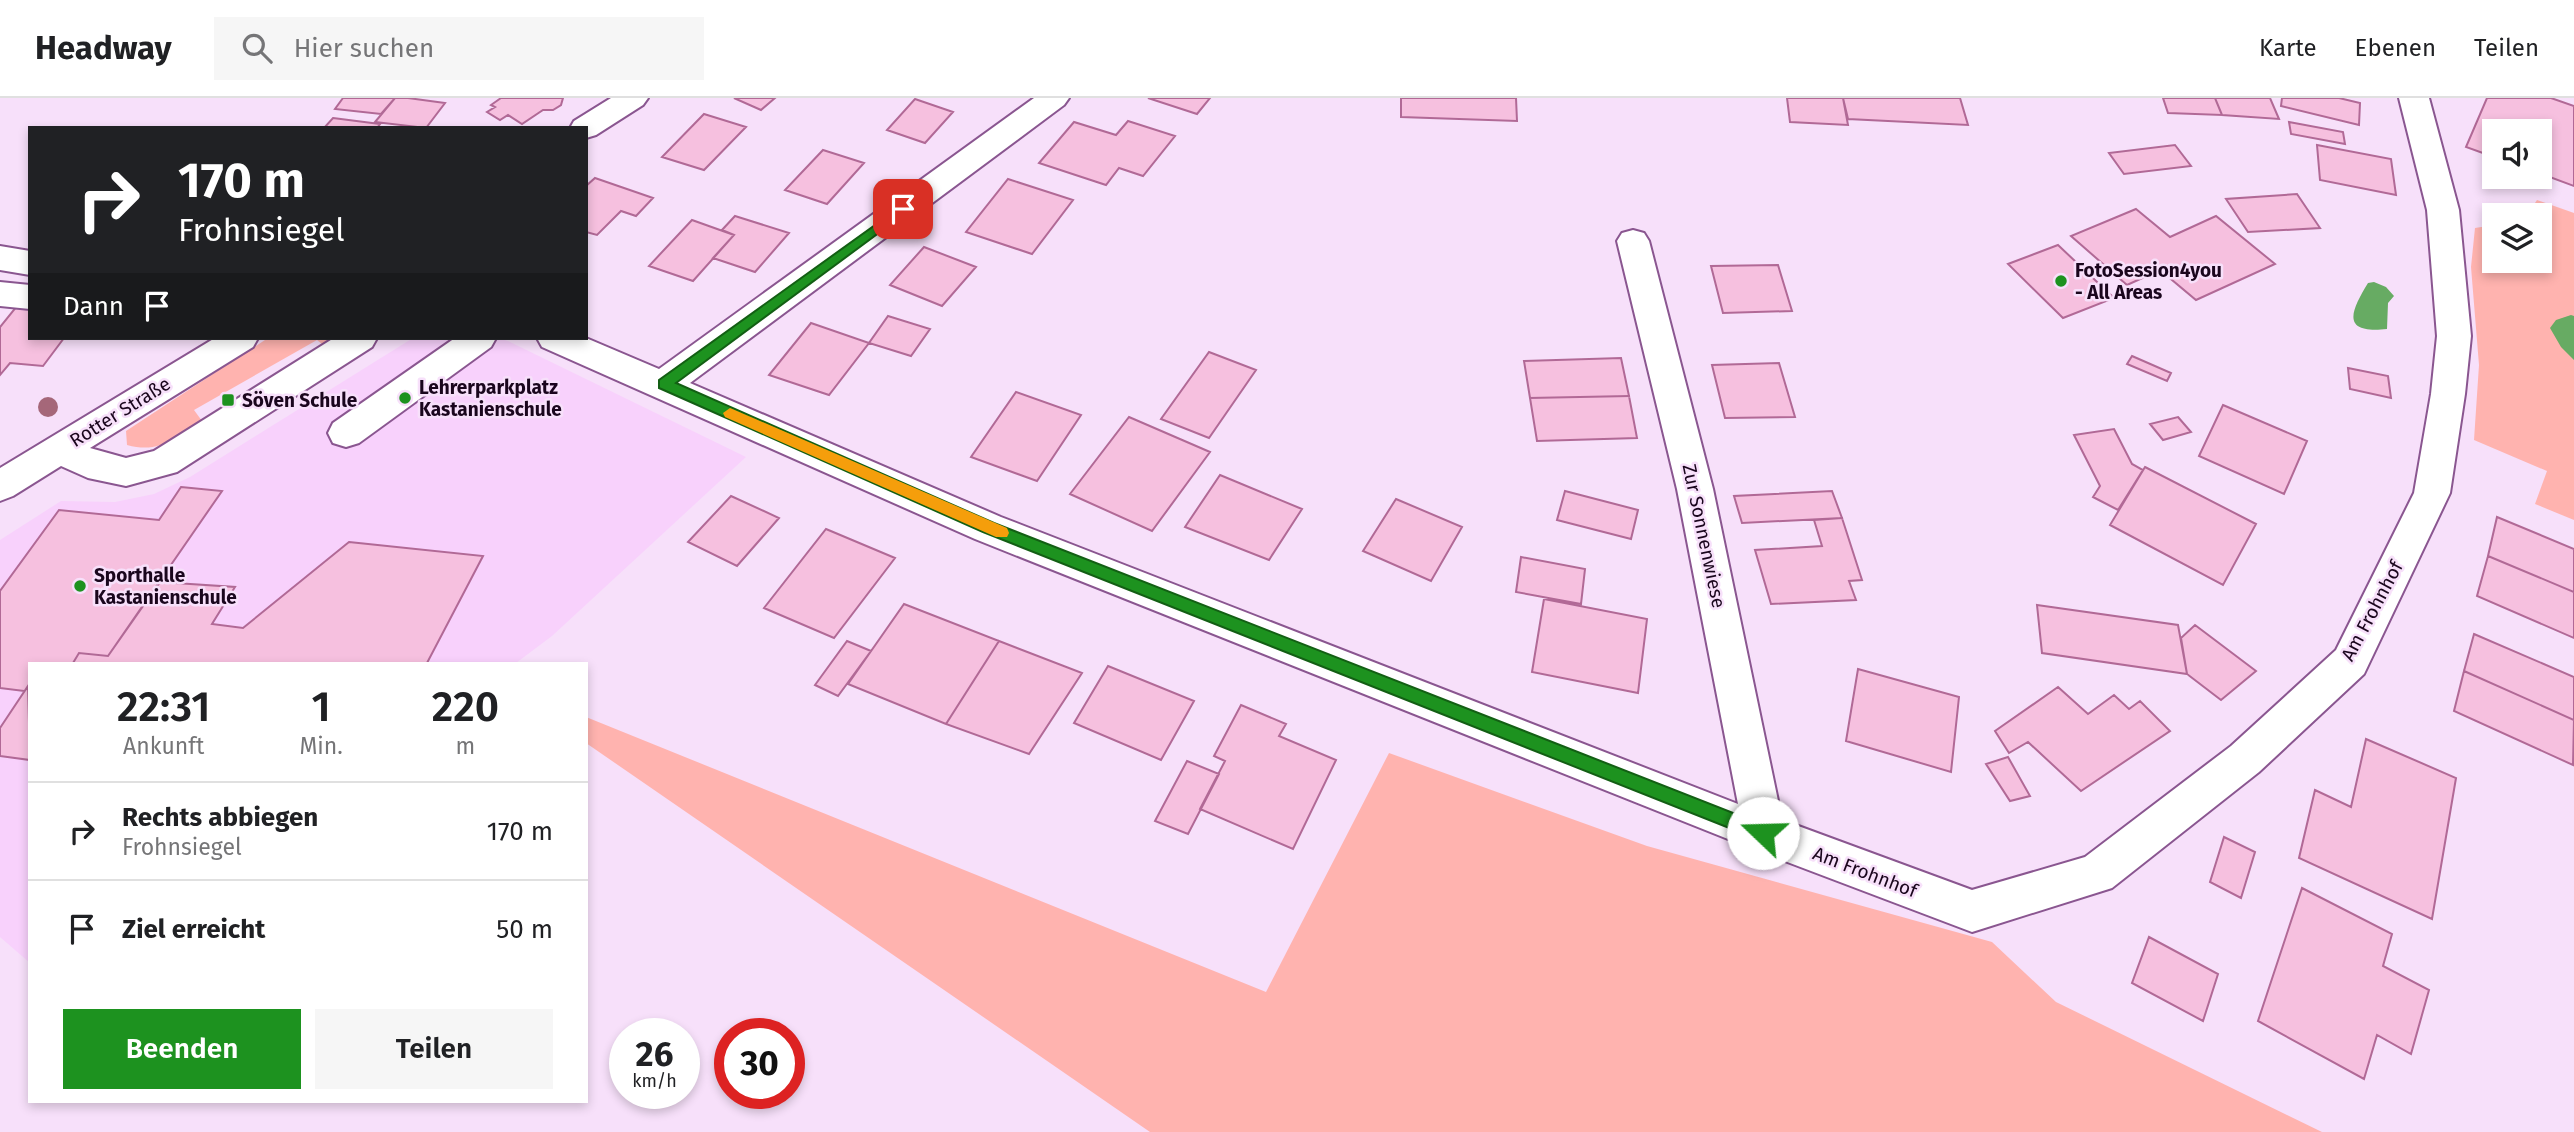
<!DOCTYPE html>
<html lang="de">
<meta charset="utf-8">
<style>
:root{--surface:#fff;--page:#f6f6f6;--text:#202124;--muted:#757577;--line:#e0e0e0;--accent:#1d921f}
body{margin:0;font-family:"Fira Sans",sans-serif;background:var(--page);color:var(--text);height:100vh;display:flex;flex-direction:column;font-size:26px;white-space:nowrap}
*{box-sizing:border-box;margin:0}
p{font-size:23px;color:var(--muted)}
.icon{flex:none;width:38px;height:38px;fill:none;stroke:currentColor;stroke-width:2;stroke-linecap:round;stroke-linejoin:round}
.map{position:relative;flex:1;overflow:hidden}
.side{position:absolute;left:28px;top:564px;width:560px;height:441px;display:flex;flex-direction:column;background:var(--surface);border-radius:0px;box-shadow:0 4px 10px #0003}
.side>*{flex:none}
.guide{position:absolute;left:28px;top:28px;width:560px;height:214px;border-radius:0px;box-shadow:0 4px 10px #0003;background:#202124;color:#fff;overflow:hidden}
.fabs{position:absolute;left:2482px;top:21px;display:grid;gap:14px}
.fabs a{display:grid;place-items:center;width:70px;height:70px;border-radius:0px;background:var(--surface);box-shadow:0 4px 10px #0003;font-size:35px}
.speed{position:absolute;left:609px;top:920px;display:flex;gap:14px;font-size:35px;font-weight:700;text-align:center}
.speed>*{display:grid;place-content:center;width:91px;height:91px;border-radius:50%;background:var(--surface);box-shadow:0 4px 10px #0003;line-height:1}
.speed small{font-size:18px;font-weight:400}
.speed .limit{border:10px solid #d22;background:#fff;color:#111}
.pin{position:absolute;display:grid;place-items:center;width:60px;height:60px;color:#fff;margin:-30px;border-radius:14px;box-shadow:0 4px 10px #0006}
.me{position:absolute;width:77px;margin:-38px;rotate:291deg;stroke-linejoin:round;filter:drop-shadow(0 0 5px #0008)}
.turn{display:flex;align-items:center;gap:24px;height:147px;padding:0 35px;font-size:32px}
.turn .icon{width:91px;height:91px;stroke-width:2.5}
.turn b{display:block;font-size:49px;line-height:60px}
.then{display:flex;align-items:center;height:66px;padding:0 35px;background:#0003;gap:14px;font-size:26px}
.eta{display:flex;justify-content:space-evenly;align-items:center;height:119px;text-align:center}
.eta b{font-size:42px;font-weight:600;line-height:49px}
.cta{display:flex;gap:14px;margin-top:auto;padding:14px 35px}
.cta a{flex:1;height:80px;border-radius:0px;background:var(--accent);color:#fff;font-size:28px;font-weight:600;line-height:80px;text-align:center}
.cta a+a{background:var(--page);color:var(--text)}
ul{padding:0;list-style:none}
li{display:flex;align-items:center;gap:21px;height:98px;padding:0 35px;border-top:2px solid var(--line)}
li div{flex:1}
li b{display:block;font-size:26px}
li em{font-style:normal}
header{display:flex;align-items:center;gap:42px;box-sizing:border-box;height:98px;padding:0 35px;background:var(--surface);border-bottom:2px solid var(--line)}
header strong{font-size:33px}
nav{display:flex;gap:38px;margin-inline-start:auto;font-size:24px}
.search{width:490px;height:63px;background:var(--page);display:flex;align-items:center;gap:18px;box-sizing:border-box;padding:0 24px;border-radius:0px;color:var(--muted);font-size:26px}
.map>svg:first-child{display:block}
.built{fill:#f8d1fc}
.green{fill:#ffb3af}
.water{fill:#67ab63}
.building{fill:#f6c0df;stroke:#b16996;stroke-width:2}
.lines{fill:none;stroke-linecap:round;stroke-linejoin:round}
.minor-casing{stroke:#8a5690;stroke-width:4}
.minor{fill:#fff;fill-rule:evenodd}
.tree{fill:#a56779}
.route{fill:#1d921f;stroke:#135f14;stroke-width:2}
.slow{fill:#f59e0b}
.poi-dot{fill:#1d921f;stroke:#f7e0fa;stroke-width:2.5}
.labels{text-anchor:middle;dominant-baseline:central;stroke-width:5;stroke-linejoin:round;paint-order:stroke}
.poi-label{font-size:19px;font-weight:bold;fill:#1a061d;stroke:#f7e0fa;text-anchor:start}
.street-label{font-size:19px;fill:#1a061d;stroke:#f7e0fa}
</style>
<header>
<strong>Headway</strong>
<div class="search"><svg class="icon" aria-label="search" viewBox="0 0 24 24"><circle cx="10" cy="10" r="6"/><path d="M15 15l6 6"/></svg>Hier suchen</div>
<nav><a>Karte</a><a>Ebenen</a><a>Teilen</a></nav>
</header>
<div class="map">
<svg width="2574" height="1034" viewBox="0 0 2574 1034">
<rect width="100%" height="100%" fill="#f7e0fa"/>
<path class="built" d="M413 240H498L508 243 746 359 552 538 516 565H30V865L0 839V442L61 403 115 404 154 396 190 379Z"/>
<path class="green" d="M2537 102 2574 115V422L2535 406 2547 373 2474 342 2479 267 2471 169 2475 130 2494 127V163H2539V117H2527Z
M268 240H332L322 246 317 242 194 312 202 323C175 340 160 356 127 347L126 333Z
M586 619 1266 894 1389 655 1647 748 1992 844 2056 904 2322 1034H1150L586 645Z"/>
<path class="water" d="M2374 184 2386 189 2394 198 2388 205 2387 231C2340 236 2351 213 2368 185Z
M2571 217 2574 218V262L2561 249 2550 230 2556 222Z"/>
<path class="building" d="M343 0H395L381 16 335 11Z
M395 0H408L445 5 426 30 375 24Z
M501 0H563L561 7 553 12H543L522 26 508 17 500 22 487 14 495 9 491 7Z
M734 0H775L761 12Z
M1148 0H1210L1197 16Z
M1401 0H1516L1517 23 1401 19Z
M1787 0H1843L1848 27 1790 24Z
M1843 0H1960L1968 27 1848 21Z
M2163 0H2215L2222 17 2168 15Z
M2215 0H2270L2279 21 2222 17Z
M2282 0H2339L2360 5 2359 27 2281 8Z
M2487 0H2551L2574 8V88L2539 75V33H2494V59L2466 49Z
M915 1 953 14 925 45 887 32Z
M704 16 746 29 704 72 662 59Z
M333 20 380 26 377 30H324Z
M1128 23 1175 38 1143 78 1119 70 1106 87 1039 65 1074 24 1116 37Z
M2289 24 2343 34 2345 46 2291 36Z
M2175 47 2191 68 2124 76 2109 55Z
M2317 47 2391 61 2396 97 2320 82Z
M823 52 864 65 827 106 785 92Z
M595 80 653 100 636 118 621 113 597 137 586 134V88Z
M1008 81 1073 102 1032 156 966 134Z
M2297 96 2320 130 2248 134 2226 101Z
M2136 111 2170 139 2216 118 2275 166 2196 202 2160 172 2127 187 2071 138Z
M735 118 789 135 755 174 713 160 734 137 722 132Z
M692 122 734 137 693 183 649 168Z
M2058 147 2114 200 2063 220 2008 166Z
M924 149 976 169 942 208 890 187Z
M1778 167 1792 213 1723 215 1711 168Z
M21 203 30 204V240H64L43 268 10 265 0 277V229Z
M888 218 930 231 911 258 869 245Z
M811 225 869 245 829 297 769 277Z
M1209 254 1256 272 1209 340 1161 321Z
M2132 258 2171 275 2167 283 2127 266Z
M1621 260 1629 298 1530 300 1524 263Z
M1779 265 1795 319 1725 320 1712 267Z
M2348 270 2388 278 2391 300 2350 291Z
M1016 294 1081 317 1037 383 971 359Z
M1629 298 1637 340 1537 343 1530 300Z
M2223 307 2307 343 2284 396 2199 358Z
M1129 319 1210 354 1152 433 1070 396Z
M2178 319 2191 334 2163 342 2150 326Z
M2114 331 2132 366 2143 372 2118 412 2093 399 2100 388 2074 337Z
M2145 369 2256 426 2223 487 2110 427Z
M1220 377 1302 411 1269 462 1185 429Z
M181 389 222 393 108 558 79 555 73 565H30V588L24 593 0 590V493L59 412 159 422Z
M1565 393 1638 412 1631 441 1557 422Z
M1832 393 1842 420 1742 425 1734 398Z
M731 398 779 420 737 468 688 444Z
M1396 401 1462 429 1431 483 1363 453Z
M2497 419 2574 451V494L2488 458Z
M1842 420 1862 482 1849 483 1856 502 1771 506 1755 452 1822 448 1814 422Z
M826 431 895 460 834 540 764 510Z
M349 444 483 458 427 565H73L79 555 108 558 160 484 235 489 212 526 243 530Z
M2488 458 2574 494V540L2477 498Z
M1521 459 1585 471 1581 506 1516 494Z
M1544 501 1647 521 1638 595 1532 574Z
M904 506 999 543 946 626 848 586Z
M2037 507 2178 527 2187 576 2042 555Z
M2195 527 2256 573 2221 602 2187 576 2181 540Z
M2474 536 2574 579V622L2464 573Z
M847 543 871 553 838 598 815 587Z
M999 543 1082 575 1029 656 946 626Z
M1108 568 1194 603 1161 662 1074 625Z
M1858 571 1959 599 1951 674 1846 643Z
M2464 573 2574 622 2573 667 2454 613Z
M28 588 30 662 0 658V630Z
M2058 589 2088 616 2114 597 2129 611 2140 603 2170 633 2081 693 2028 644 2009 655 1995 633Z
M1241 607 1286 626 1279 638 1336 662 1293 751 1200 711 1225 663 1214 658Z
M2366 641 2456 680 2432 821 2299 760 2315 692 2351 709Z
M2008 659 2030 698 2010 703 1986 666Z
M1187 663 1219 676 1188 736 1155 723Z
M2224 739 2255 754 2241 800 2210 784Z
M2302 790 2392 836 2383 868 2429 892 2411 956 2377 937 2364 981 2258 923Z
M2149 839 2218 876 2203 923 2132 885Z"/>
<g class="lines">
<g class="minor-casing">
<path id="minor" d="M611 0H648L643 7 596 37 586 40V30H570L574 23Z
M1034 0H1069L1064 7 690 285 1001 419 1738 706 1677 391 1617 143 1622 135 1633 132 1644 135 1649 143 1713 391 1782 722 1972 792 2085 759 2231 648 2336 552 2414 395 2431 296 2437 238 2427 112 2399 0H2429L2459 112 2471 238 2465 296 2450 395 2364 576 2259 674 2112 790 1972 834 1748 749 975 441 542 249 537 240H586L659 271Z
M0 148 30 153V177L0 172Z
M0 184 30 187V211L0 208Z
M215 240H258L253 249 90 350 126 360 154 353 334 240H377L372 249 177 374 126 388 88 380 61 368 13 398 0 403V370Z
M455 240H496L491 249 359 345 346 349 333 345 328 335 333 325Z"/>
</g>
<use href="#minor" class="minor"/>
</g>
<circle class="tree" cx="48" cy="309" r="10"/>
<path class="route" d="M903 107 909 111 907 114 676 285 994 425 1769 729 1772 735 1769 741 1763 743 1757 741 983 434 659 290V282Z"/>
<path class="slow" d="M730 310 1007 430 1009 435 1007 439H996L725 319 723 315Z"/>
<g class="poi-dot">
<circle cx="2061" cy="183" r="7"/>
<circle cx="405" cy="300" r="7"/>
<rect x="221" y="295" width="14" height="14" rx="3.5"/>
<circle cx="80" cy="488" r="7"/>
</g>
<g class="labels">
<g class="poi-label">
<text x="2075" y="172">FotoSession4you<tspan x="2075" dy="22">- All Areas</tspan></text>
<text x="419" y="289">Lehrerparkplatz<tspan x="419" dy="22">Kastanienschule</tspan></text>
<text x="242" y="302">Söven Schule</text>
<text x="94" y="477">Sporthalle<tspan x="94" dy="22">Kastanienschule</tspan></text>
</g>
<g class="street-label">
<text transform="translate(120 314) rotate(-32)">Rotter Straße</text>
<text transform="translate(1704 438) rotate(78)">Zur Sonnenwiese</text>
<text transform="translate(2372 513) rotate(-62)">Am Frohnhof</text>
<text transform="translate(1865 774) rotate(21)">Am Frohnhof</text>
</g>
</g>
</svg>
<div class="fabs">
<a><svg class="icon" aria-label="sound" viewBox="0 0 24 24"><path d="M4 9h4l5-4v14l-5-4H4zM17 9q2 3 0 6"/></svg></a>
<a><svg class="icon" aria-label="layers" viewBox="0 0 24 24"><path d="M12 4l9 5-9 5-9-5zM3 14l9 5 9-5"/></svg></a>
</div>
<div class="speed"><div>26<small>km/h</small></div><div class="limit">30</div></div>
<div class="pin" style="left:903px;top:111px;background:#d93025"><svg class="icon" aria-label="arrive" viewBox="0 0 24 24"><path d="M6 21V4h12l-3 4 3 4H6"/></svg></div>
<svg class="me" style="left:1763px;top:735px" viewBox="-20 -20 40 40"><circle r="19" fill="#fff"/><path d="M0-13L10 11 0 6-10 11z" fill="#1d921f"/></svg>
<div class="guide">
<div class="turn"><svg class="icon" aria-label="right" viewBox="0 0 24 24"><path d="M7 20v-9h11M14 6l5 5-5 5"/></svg><div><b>170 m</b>Frohnsiegel</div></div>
<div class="then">Dann<svg class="icon" aria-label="arrive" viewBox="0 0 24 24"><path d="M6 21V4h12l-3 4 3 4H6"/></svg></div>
</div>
<section class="side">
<div class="eta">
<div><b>22:31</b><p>Ankunft</p></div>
<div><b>1</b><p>Min.</p></div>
<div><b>220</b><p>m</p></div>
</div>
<ul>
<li><svg class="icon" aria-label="right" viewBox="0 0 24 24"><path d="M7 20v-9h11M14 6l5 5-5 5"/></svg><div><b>Rechts abbiegen</b><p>Frohnsiegel</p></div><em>170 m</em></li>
<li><svg class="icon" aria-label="arrive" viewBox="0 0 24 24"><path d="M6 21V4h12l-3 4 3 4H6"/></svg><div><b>Ziel erreicht</b></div><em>50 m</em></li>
</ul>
<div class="cta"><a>Beenden</a><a>Teilen</a></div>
</section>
</div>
